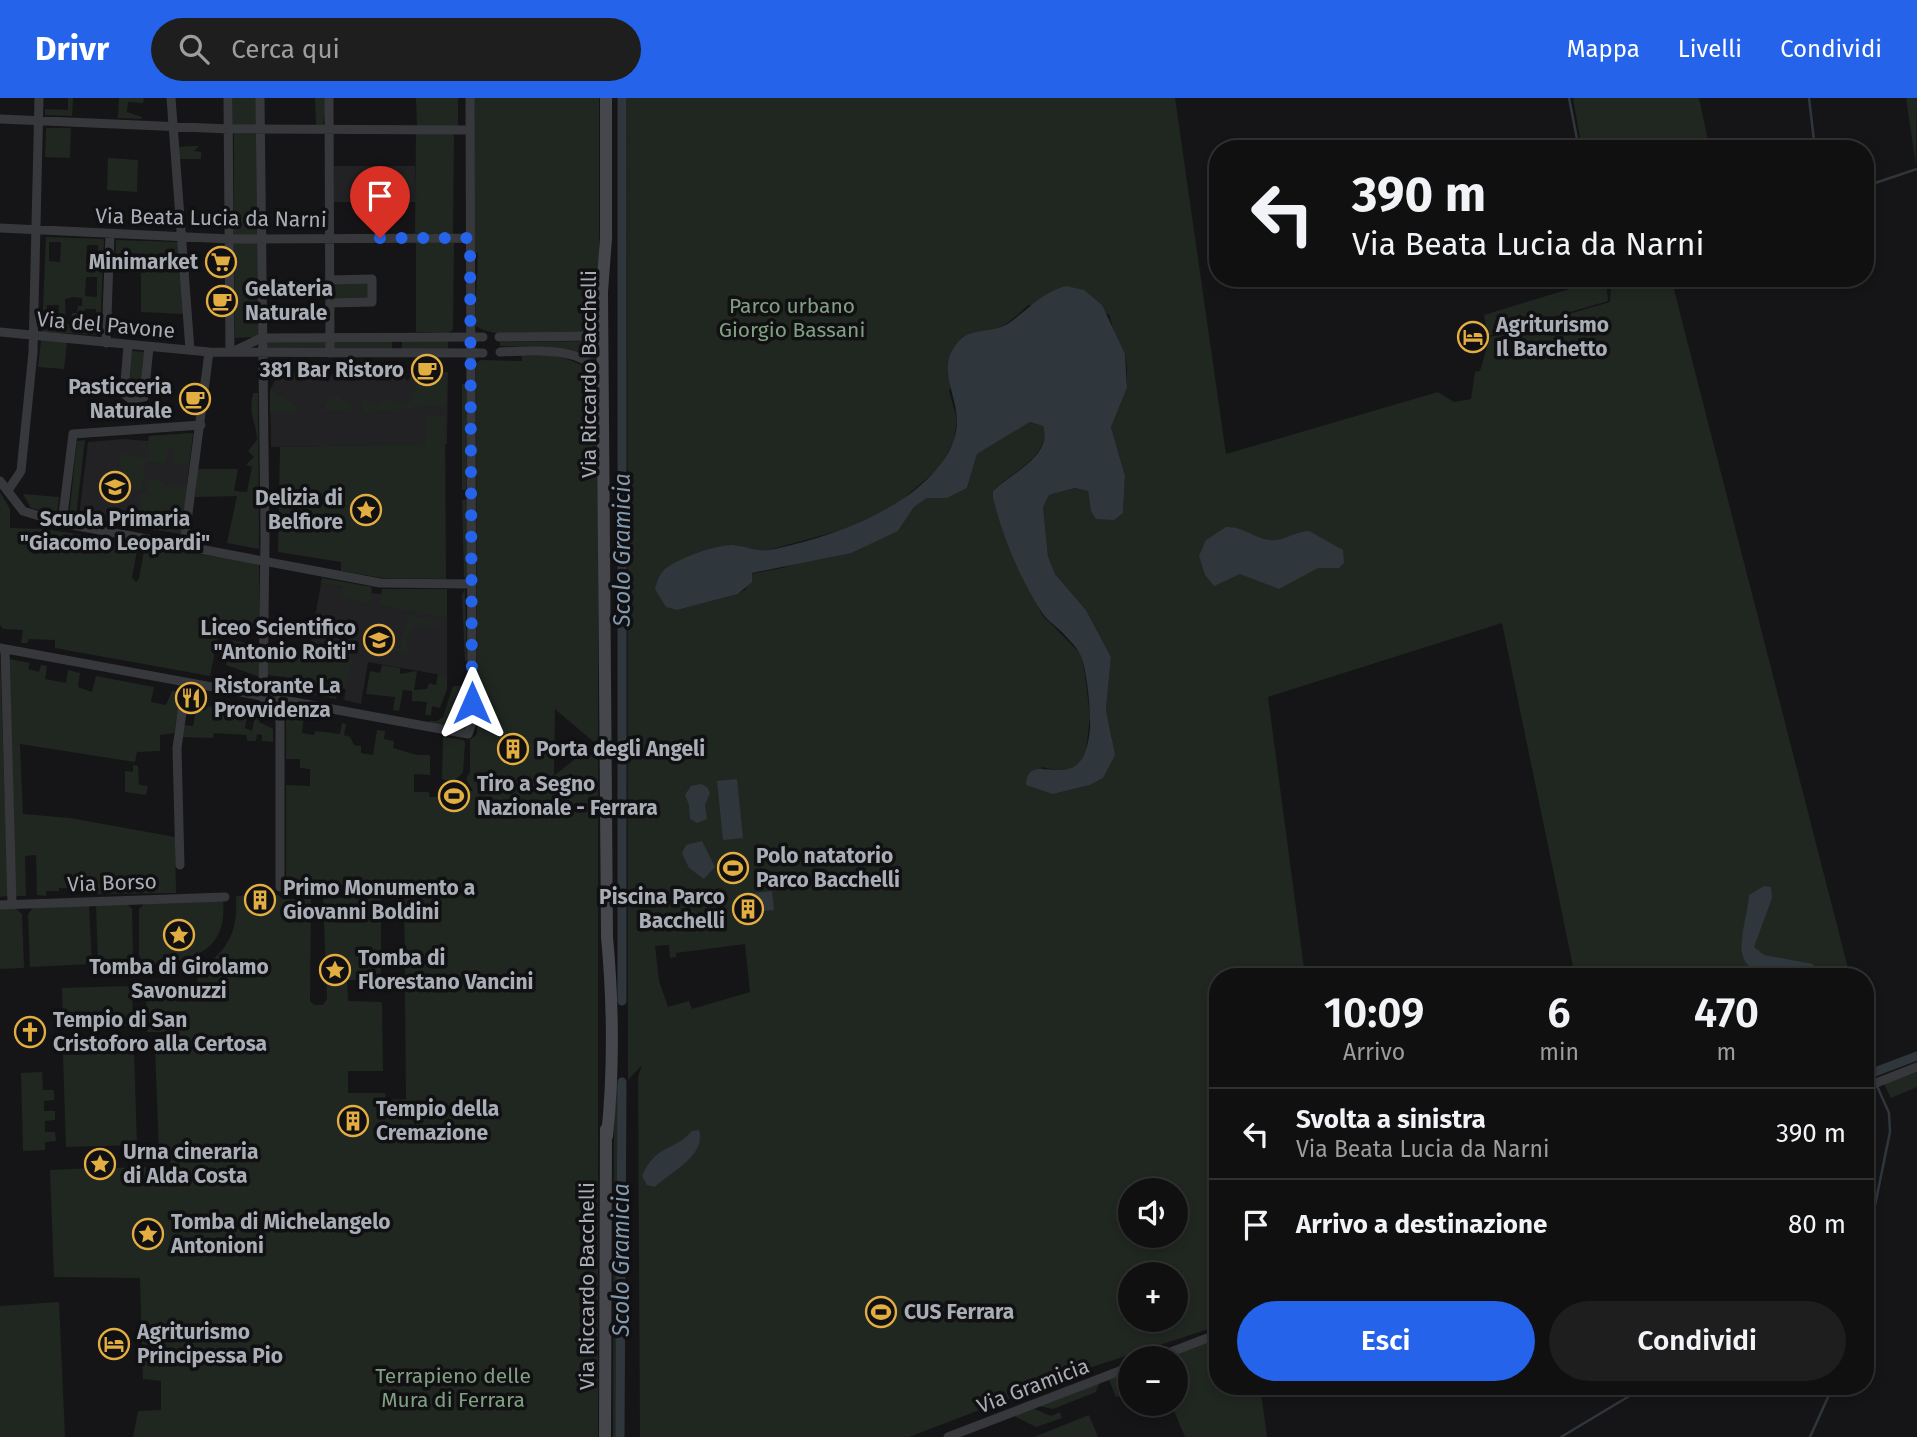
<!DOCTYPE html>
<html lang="it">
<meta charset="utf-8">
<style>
:root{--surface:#101011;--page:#1e1e1f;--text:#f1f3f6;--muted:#9c9d9f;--line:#303031;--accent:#2563eb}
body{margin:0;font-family:"Fira Sans",sans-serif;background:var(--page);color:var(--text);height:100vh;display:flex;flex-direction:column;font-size:26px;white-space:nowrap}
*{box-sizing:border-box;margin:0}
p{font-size:23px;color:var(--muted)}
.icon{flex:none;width:38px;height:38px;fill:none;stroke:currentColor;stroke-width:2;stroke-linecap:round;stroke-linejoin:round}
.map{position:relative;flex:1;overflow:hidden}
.details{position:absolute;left:1209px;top:870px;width:665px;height:427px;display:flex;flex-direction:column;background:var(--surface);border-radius:28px;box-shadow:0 4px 10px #0003,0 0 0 2px var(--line)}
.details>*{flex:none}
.guide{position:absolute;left:1209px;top:42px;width:665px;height:147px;border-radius:28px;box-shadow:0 4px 10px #0003,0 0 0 2px var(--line);background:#101011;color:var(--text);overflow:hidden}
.tools{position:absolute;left:1118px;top:1080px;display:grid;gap:14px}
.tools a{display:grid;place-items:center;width:70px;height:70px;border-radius:50%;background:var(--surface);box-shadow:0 4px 10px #0003,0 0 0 2px var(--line);font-size:35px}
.pin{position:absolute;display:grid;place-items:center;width:60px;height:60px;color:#fff;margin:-72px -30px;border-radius:50% 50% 50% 0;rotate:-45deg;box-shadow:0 0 7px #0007}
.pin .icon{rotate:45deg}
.me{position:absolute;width:77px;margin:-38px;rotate:0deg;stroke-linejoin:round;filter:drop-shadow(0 0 5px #0008)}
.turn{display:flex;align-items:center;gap:24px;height:147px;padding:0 28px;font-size:32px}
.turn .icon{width:91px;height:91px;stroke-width:2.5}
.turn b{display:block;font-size:49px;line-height:60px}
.eta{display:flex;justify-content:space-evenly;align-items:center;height:119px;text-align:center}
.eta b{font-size:42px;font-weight:600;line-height:49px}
.primary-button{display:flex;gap:14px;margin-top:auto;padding:14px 28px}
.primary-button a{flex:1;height:80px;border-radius:42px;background:var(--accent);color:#fff;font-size:28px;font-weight:600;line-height:80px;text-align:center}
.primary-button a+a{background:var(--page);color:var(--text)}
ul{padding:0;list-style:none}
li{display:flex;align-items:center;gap:21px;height:91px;padding:0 28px;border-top:2px solid var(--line)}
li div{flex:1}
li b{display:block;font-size:26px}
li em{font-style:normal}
header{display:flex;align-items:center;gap:42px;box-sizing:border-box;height:98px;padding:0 35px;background:var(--accent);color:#fff}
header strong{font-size:33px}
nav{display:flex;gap:38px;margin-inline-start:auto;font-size:24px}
.search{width:490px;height:63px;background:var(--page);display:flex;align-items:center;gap:18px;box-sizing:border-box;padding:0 24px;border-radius:38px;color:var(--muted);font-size:26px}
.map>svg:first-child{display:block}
.built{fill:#222224}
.green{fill:#202721;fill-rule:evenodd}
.water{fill:#2f363c}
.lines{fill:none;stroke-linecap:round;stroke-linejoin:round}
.stream{stroke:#2f363c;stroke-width:2.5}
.canal{stroke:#2f363c;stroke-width:9}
.minor{stroke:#37383c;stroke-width:9}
.secondary{stroke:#45474c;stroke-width:12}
.route{stroke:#2563eb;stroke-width:12;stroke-dasharray:0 21.6}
.labels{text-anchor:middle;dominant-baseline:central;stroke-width:7;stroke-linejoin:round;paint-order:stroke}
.street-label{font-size:21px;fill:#a8adb6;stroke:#111012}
.poi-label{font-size:21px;font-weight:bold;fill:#a8adb6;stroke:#111012;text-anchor:start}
.park-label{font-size:21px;fill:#81a083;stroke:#111012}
.water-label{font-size:23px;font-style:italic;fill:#8299ae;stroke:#111012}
</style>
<header>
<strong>Drivr</strong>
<div class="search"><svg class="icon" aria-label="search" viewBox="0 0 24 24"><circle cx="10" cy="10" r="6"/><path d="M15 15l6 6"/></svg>Cerca qui</div>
<nav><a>Mappa</a><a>Livelli</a><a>Condividi</a></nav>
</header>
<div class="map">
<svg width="1917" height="1339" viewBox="0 0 1917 1339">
<rect width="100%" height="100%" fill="#151517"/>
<path class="built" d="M334 68H415L416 104H334Z
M418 266H431V274H448L447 346 271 349 270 292 282 268 300 277 298 282 300 283 309 267 327 276 325 282 328 284 334 273 355 283 363 267 381 276 378 281 382 283 390 267 407 276 405 281 408 283Z
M193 335 181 436 79 418 88 344 124 341 148 343 149 338Z
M321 485 378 496H447V578L368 564 361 606 344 602 351 561 309 554Z"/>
<path class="green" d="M68 0H73L72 18 45 17V11L68 12Z
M119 0H144L143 5 128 4 127 14 142 19V21L118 20Z
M233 0H256V28H233Z
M315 0H327L323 27H316Z
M416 0H458V28H417Z
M474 0H599V220L591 234C567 235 491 243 475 227L478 155H474Z
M627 0H1175L1226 356 1438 294 1454 304 1471 301 1475 274 1480 273 1490 239 1610 204 1611 180H1671L1850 878H1575L1502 525 1268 599 1305 878H1218V1228L1089 1270 909 1339H640L638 979 642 967 628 982ZM1028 207 1109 216 1117 244 1125 256 1127 270V290L1111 329 1125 378 1123 415 1091 413 1088 393 1076 390 1049 397 1043 409 1048 458 1055 476 1086 512 1111 559 1106 611 1112 640 1103 680 1090 687 1053 696 1041 669 1067 674 1078 668 1086 653 1090 618 1085 577 1081 556 1042 517 993 400V393C1011 374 1052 358 1043 328L1030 324 977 356 967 390 947 400H927L914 409 898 433 782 470 751 476 746 491 738 496 677 512 733 447 761 454 860 427 898 405 939 370 954 343 957 321 949 293 974 234C998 237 1012 222 1028 207ZM745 846 750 894 692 911 689 903 668 909 659 883 655 848 669 847 670 860 676 859V855ZM1130 1092H1176V1138H1130ZM1130 1176H1176V1222H1130Z
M1573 0H1699L1710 51H1582Z
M1906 0H1917L1916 68Z
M46 30H71L70 60 45 59Z
M416 35H454L453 136 415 135Z
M234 36H256L257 137H234Z
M192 48H199L194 53 201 54V61H179L178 49Z
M108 60 138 62 137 94 107 92Z
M407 72 414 84 402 96 388 82 394 74 399 79Z
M46 139 104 141 100 237 42 234ZM49 144H61L60 164 49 163ZM87 147H98V166H86ZM86 179H97V199L85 198ZM73 199 82 200V208H78L77 215H72L71 227 66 226 65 201ZM47 207H59L58 227H46ZM85 211H96V231H84Z
M116 142 178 144 184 216 141 214V175L115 173Z
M234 144H257L258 239 235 240Z
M454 144 453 232 448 235 416 234V145Z
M1606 180 1608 203 1488 238 1484 217Z
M368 185V201H334V186Z
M41 242 67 244 64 271 38 269Z
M264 242H326V252H264Z
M334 242H392V251H334Z
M402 242H448V251H402Z
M594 243 598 244 595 262 560 250 500 248V244Z
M132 253 145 254 141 297 129 296Z
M522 258H560L591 271 598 290V1339H133L138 1313 161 1312V1283L143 1281 140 1180 54 1179 50 1072 93 1070 105 1076 112 1070 146 1069V1080L171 1079 170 1055H159L155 949 173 948 172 934H147L146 893 198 892 197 872C229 854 238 833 236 798L278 797 283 801H311L310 903 314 907H323L327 901 323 800 381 799V882H347L348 903 382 904 383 973H348V995H385L386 1002 406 1001 404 786 286 788V687L310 688V671L300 670V661H286V615L304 618 302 635 314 637 315 633 340 636 342 625 346 626 344 637 350 639 354 647 361 648V655L373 657 377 632 385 633 384 641 394 643 393 650 417 657H430V677L414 676V694H429L430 699H437L438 694 473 693 466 681 470 674V642L477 636 476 266 480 262 522 263ZM555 611 595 645 555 677 554 676ZM519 641 516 660H508V642Z
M421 279H447L446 307 364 314 361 299 379 308 383 300 407 308Z
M462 286H466V392H462Z
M270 292 298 309 296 314H270Z
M253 295H258L259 451 227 445 237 398 195 399 198 371H238L234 393 247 394 252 369 246 367 254 359 248 353 257 342C256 320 248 321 253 295Z
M335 297 353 307 350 313 323 312 330 299 333 301Z
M427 317 445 318 446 481 383 480 341 473V464L278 454 280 349 426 346Z
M193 335 189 367 173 365 175 352 168 351 166 365 146 363 142 393 117 390 121 356 147 360 149 338Z
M85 342 76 418H69L77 343Z
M148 382 163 383V389H187L181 436 105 423 106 418 138 421 141 395H146Z
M0 394 10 411V430L45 431 138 446 132 480 136 484 139 481 145 447 259 466 260 533 221 524 210 578 55 550V542L29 541 27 545H21L23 532 3 531 0 527Z
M23 396 59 399 57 416 31 410Z
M467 401V478L464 480 462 402Z
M322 480 372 489 370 505 340 500 342 489 321 485Z
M382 491H447V520L379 507Z
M465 491 467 562 465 564 462 497Z
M408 517 438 523 443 529H413L405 541 408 553 416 558 392 552V549L401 550Z
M231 542 260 548V579L226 567Z
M266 546 287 550 286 562 291 563 293 552 352 561 346 591 338 590 336 601 309 596 311 585 297 582 294 594 284 593 286 579 267 577Z
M0 558 8 798 0 799Z
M9 561 30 565 28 571 39 574 41 567 47 568 45 581 66 585 68 572 80 575 78 589 92 594 96 578 154 589 151 604 166 607 172 593 181 594 174 635 160 637V653L137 654 135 664 20 646 23 716 70 720 175 739 176 795 91 796V791L59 790V793H46V798L37 797 36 757 25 758 26 798H15Z
M382 567 400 570V576L417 573 414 592 427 591 429 585 436 587 438 576 447 578V591L440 610 432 608 431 617H425L427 604 412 603V593L403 592 399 613 393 612 395 599 366 596 370 573 380 575Z
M453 588H467L466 628 464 631 429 626V623H437L443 619Z
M209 608 216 610 215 616 238 620 239 617 247 619 245 630 252 633 255 619 260 620 259 624 273 631V644L262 643V637L257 636 256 643H247L246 634V637L214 635 213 640 181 639 183 627 193 628 196 612 204 613Z
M443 639 464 642 465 645 463 675 452 684 442 681Z
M133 667 138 668 139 687 148 688 146 697 125 694V673L133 674Z
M223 802C228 857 188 863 144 867L139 857V811L144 806Z
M127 806 132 811 133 858 125 864 98 865 96 807Z
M89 807 92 866 30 869 28 816 33 810Z
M15 810 22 816 24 870 0 871V811Z
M132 888 133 928 63 930 62 890Z
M134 955 137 1047 66 1049 63 957Z
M42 974 43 992H54V1002L44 1003V1013H55V1022L45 1023V1034H55L56 1043 45 1044V1052L23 1053 21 975Z
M1917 974V989L1891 1000 1884 986Z
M618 985 617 1339H613L614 989Z
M59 1204 65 1339H0V1208Z
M1218 1239V1288H1260L1267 1339H1185L1171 1306H1176V1260H1164Z
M1130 1273V1293L1127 1287 1117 1292 1119 1298 1116 1299 1109 1282Z
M1100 1284 1096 1294 1053 1311 1039 1308Z
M1032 1310 1051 1318 1060 1314 1062 1320 1036 1329 1012 1317Z
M1089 1317 1098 1339H1034Z"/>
<path class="water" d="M1066 188 1084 192 1102 207 1125 256 1127 290 1111 329 1125 378 1123 415 1114 422 1096 421 1091 413 1088 393 1075 390 1049 397 1043 409 1048 458 1055 476 1086 512 1111 559 1106 611 1115 657 1103 680 1090 687 1053 696 1026 687C1028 645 1084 708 1090 630 1091 614 1087 570 1080 556 1077 549 1069 542 1063 535 1056 528 1046 522 1041 513 1019 478 1003 440 993 400V393C1011 375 1053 358 1043 328L1030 324 977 356 967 390 947 400H927L914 409 898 433 851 455 752 475V484L738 496 677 512 666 509 655 491C657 484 659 477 664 472 675 461 718 446 733 447 749 449 758 455 775 451 816 442 857 429 893 407 922 390 958 358 957 322 956 293 935 267 960 242 973 229 993 236 1009 225 1029 211 1041 195 1066 188Z
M1226 429C1243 428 1253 440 1270 442 1284 444 1295 433 1309 433L1343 452 1344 465 1339 470H1318L1279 491 1240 476 1214 488 1205 477 1199 458 1206 442Z
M737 681 743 740 723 742 717 683Z
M701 686 707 689 710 695 705 707 707 721 697 725 690 721 689 707 685 697 691 688Z
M702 743 715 769 704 781 689 770 682 755 686 747Z
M1764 788 1771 789 1772 800 1754 849 1764 857 1813 866V878C1785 879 1736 884 1742 842 1743 826 1748 812 1749 797Z
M772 793 774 812 739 816 737 797Z
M699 1032C707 1057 671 1074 655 1089L647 1087 642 1078C656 1046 673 1054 692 1033Z"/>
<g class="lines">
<path class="stream" d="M1569 0 1579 51
M1809 0 1815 51
M1866 88 1917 71
M1866 1151 1890 1034 1889 1015 1877 988
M1561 1339 1641 1291 1639 1288
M1810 1339 1833 1288"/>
<path class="canal" d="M622 903V0
M1872 975 1917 958
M620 1339 622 984"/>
<path class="minor" d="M171 0 190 252
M228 0 230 254
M260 0 265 439 263 600
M329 0 330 255
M0 21 229 31 470 32
M0 130 230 141 470 140
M330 182 372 181V204L330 205
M0 234 209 254 483 255
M499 239 602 238
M106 245 110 136
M128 247 124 296 132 302 144 299 149 249
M232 254 261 240 483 239
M500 254C535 253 577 247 603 276
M0 383 23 413 62 425 380 485 472 486
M9 391 21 373 33 254 39 0
M62 425 73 336 201 327
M184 446 209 254
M0 550 468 636 472 624 470 0
M5 551 12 807
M180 767 177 650 186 585
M280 789V603
M0 807 225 799
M1866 989 1917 969
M1155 1260 1218 1236
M948 1339 1130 1269"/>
<path class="secondary" d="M606 0V140L602 194 607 839C613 904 614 972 607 1038
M605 1339 606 1031"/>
</g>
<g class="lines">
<path class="route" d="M380 140H470L472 605"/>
</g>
<defs>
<g id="supermarket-ring" transform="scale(1.575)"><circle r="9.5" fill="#111012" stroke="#e3ae41" stroke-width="1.5"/><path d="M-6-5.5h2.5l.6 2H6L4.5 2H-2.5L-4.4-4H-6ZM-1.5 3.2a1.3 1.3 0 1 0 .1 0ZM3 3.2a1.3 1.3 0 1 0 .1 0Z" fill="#e3ae41"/></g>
<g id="cafe-ring" transform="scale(1.575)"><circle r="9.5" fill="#111012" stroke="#e3ae41" stroke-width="1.5"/><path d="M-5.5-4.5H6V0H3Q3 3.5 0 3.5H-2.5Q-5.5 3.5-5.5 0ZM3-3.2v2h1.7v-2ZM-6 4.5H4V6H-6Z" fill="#e3ae41"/></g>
<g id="hotel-ring" transform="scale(1.575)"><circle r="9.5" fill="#111012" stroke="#e3ae41" stroke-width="1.5"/><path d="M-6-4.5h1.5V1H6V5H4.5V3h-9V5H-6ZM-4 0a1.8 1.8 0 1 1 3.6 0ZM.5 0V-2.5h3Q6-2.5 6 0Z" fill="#e3ae41"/></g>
<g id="school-ring" transform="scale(1.575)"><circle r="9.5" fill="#111012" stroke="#e3ae41" stroke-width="1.5"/><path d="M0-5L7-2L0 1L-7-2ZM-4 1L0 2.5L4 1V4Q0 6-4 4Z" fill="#e3ae41"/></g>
<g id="sight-ring" transform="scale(1.575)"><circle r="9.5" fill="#111012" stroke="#e3ae41" stroke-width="1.5"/><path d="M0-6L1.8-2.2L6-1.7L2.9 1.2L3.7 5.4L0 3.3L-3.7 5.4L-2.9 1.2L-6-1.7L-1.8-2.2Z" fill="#e3ae41"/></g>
<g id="restaurant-ring" transform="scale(1.575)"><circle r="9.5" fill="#111012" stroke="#e3ae41" stroke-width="1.5"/><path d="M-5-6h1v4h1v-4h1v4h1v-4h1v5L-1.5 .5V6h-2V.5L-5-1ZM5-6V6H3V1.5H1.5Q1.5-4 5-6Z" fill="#e3ae41"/></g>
<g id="building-ring" transform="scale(1.575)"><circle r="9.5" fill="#111012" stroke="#e3ae41" stroke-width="1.5"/><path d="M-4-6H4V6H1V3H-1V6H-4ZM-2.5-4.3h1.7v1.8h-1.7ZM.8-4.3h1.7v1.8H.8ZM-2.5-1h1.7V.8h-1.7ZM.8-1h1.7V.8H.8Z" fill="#e3ae41"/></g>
<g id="stadium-ring" transform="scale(1.575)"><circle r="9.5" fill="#111012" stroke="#e3ae41" stroke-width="1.5"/><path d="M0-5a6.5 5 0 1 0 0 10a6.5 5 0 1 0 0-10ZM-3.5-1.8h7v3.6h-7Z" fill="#e3ae41"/></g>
<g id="church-ring" transform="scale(1.575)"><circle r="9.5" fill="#111012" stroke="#e3ae41" stroke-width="1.5"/><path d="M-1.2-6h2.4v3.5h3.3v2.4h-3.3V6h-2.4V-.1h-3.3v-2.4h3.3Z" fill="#e3ae41"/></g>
</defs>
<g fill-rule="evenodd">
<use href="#supermarket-ring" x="221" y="164"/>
<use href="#cafe-ring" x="222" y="203"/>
<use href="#hotel-ring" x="1473" y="239"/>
<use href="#cafe-ring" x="427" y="272"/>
<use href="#cafe-ring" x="195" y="301"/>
<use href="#school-ring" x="115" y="389"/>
<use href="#sight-ring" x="366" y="412"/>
<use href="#school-ring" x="379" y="542"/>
<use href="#restaurant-ring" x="191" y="600"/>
<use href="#building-ring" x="513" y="651"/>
<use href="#stadium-ring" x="454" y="698"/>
<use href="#stadium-ring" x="733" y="770"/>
<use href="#building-ring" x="260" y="802"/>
<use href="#building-ring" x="748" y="811"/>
<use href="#sight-ring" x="179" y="837"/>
<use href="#sight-ring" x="335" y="872"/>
<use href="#church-ring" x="30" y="934"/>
<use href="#building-ring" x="353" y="1023"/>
<use href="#sight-ring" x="100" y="1066"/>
<use href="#sight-ring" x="148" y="1136"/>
<use href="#stadium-ring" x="881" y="1214"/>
<use href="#hotel-ring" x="114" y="1246"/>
</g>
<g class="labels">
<g class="street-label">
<text transform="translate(211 120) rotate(1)">Via Beata Lucia da Narni</text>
<text transform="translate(106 227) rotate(5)">Via del Pavone</text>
<text transform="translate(589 276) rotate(-90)">Via Riccardo Bacchelli</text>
<text transform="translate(112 785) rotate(-2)">Via Borso</text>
<text transform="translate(587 1188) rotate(-90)">Via Riccardo Bacchelli</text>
<text transform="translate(1033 1288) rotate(-21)">Via Gramicia</text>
</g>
<g class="poi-label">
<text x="198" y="164" text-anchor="end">Minimarket</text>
<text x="245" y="191">Gelateria<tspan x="245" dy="24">Naturale</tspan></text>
<text x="1496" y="227">Agriturismo<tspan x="1496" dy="24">Il Barchetto</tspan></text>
<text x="404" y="272" text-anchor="end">381 Bar Ristoro</text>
<text x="172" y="289" text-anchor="end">Pasticceria<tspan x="172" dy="24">Naturale</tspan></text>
<text x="343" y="400" text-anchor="end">Delizia di<tspan x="343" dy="24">Belfiore</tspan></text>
<text x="115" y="421" text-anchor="middle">Scuola Primaria<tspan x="115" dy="24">"Giacomo Leopardi"</tspan></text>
<text x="356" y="530" text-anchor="end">Liceo Scientifico<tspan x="356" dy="24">"Antonio Roiti"</tspan></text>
<text x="214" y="588">Ristorante La<tspan x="214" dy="24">Provvidenza</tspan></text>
<text x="536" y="651">Porta degli Angeli</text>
<text x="477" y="686">Tiro a Segno<tspan x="477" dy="24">Nazionale - Ferrara</tspan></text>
<text x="756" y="758">Polo natatorio<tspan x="756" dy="24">Parco Bacchelli</tspan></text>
<text x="283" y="790">Primo Monumento a<tspan x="283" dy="24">Giovanni Boldini</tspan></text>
<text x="725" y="799" text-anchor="end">Piscina Parco<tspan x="725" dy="24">Bacchelli</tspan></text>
<text x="358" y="860">Tomba di<tspan x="358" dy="24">Florestano Vancini</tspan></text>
<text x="179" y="869" text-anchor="middle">Tomba di Girolamo<tspan x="179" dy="24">Savonuzzi</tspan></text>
<text x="53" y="922">Tempio di San<tspan x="53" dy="24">Cristoforo alla Certosa</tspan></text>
<text x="376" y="1011">Tempio della<tspan x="376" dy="24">Cremazione</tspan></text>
<text x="123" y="1054">Urna cineraria<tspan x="123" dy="24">di Alda Costa</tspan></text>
<text x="171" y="1124">Tomba di Michelangelo<tspan x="171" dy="24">Antonioni</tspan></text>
<text x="904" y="1214">CUS Ferrara</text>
<text x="137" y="1234">Agriturismo<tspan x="137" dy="24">Principessa Pio</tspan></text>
</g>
<g class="park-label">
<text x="792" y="208">Parco urbano<tspan x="792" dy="24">Giorgio Bassani</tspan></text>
<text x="453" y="1278">Terrapieno delle<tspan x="453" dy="24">Mura di Ferrara</tspan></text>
</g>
<g class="water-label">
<text transform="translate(622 452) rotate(-90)">Scolo Gramicia</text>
<text transform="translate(621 1162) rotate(-90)">Scolo Gramicia</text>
</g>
</g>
</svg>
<div class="tools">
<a><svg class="icon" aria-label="sound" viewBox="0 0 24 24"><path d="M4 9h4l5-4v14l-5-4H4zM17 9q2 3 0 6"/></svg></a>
<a>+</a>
<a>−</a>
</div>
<div class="pin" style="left:380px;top:140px;background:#d93025"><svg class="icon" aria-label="arrive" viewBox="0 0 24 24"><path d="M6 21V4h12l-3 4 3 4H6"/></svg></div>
<svg class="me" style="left:472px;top:605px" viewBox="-20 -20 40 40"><path d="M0-17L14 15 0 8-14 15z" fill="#2563eb" stroke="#fff" stroke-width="4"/></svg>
<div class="guide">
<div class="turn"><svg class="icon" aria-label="left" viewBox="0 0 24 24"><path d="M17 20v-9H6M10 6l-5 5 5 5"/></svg><div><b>390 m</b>Via Beata Lucia da Narni</div></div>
</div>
<section class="details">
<div class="eta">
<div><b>10:09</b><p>Arrivo</p></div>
<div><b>6</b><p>min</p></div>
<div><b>470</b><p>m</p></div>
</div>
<ul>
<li><svg class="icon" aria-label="left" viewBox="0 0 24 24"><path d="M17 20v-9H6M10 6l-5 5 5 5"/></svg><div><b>Svolta a sinistra</b><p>Via Beata Lucia da Narni</p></div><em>390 m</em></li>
<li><svg class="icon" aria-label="arrive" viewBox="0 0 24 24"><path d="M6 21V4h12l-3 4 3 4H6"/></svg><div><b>Arrivo a destinazione</b></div><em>80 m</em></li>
</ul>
<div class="primary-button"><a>Esci</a><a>Condividi</a></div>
</section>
</div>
